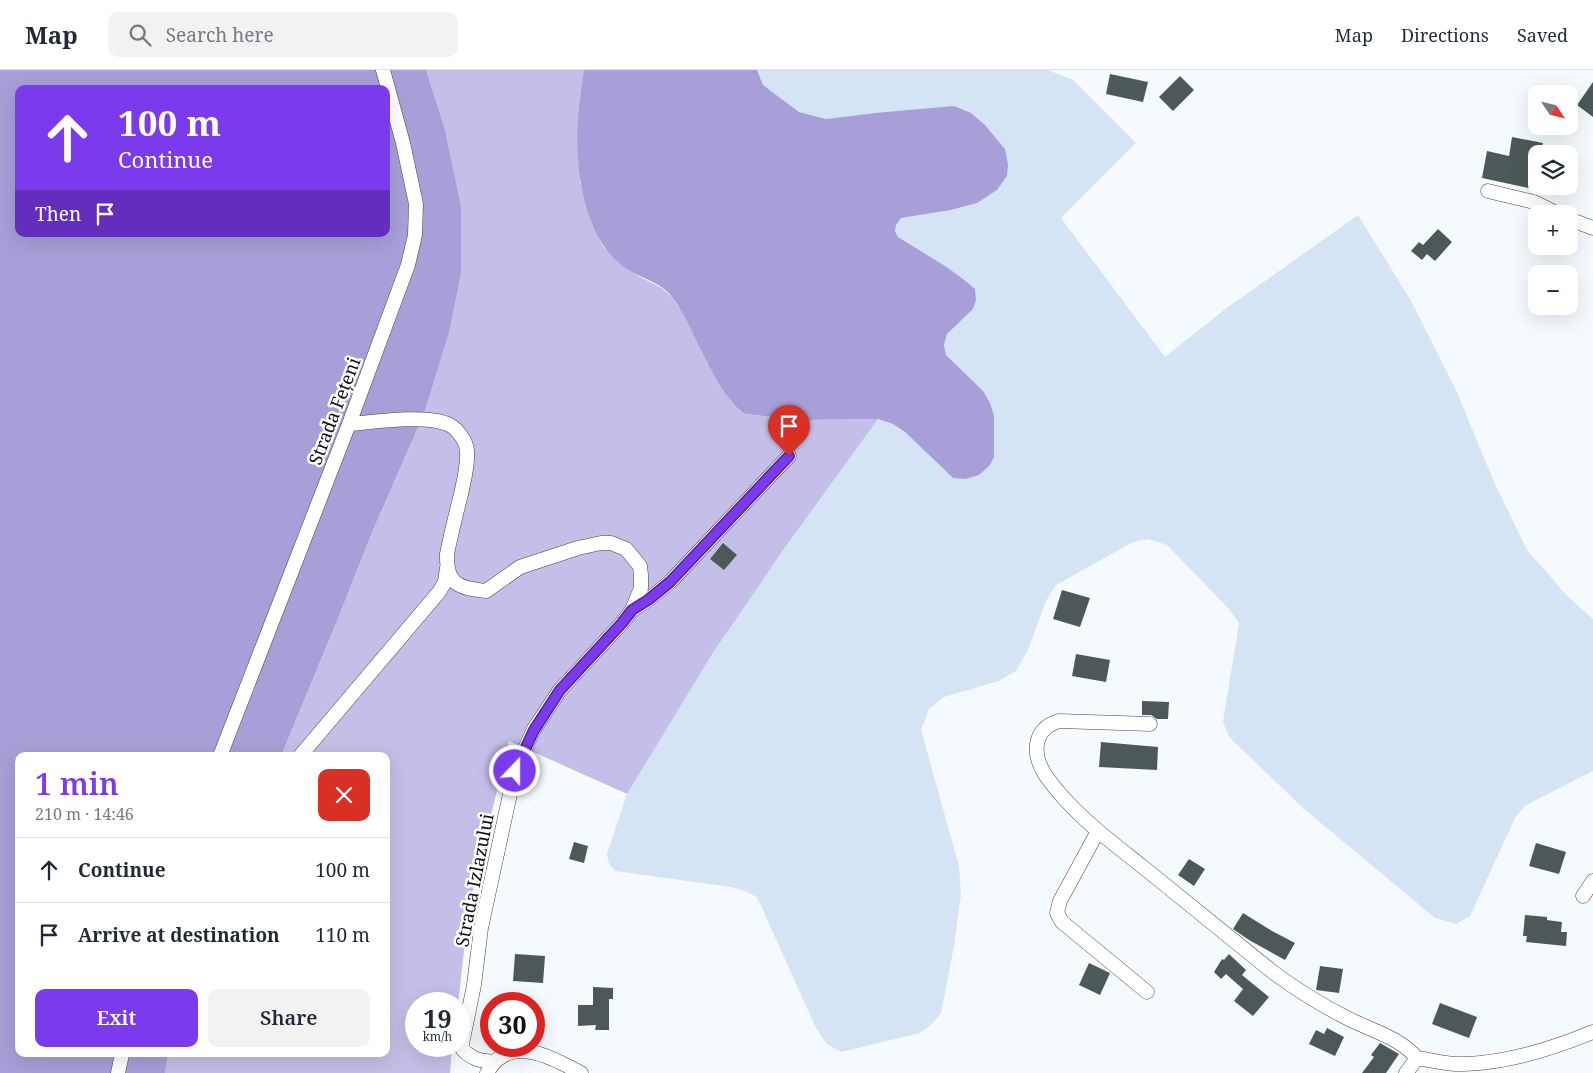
<!DOCTYPE html>
<meta charset="utf-8">
<style>
:root{--surface:#fff;--page:#f2f2f3;--text:#1f2937;--muted:#747a83;--line:#e0e1e3;--accent:#7c3aed}
body{margin:0;font-family:"Noto Serif",serif;background:var(--page);color:var(--text);height:100vh;display:flex;flex-direction:column;font-size:19px;white-space:nowrap}
*{box-sizing:border-box;margin:0}
p{font-size:16px;color:var(--muted)}
.icon{flex:none;width:28px;height:28px;fill:none;stroke:currentColor;stroke-width:2;stroke-linecap:round;stroke-linejoin:round}
.map{position:relative;flex:1;overflow:hidden}
.details{position:absolute;left:15px;top:682px;width:375px;height:305px;display:flex;flex-direction:column;background:var(--surface);border-radius:10px;box-shadow:0 5px 20px #0002}
.details>*{flex:none}
.banner{position:absolute;left:15px;top:15px;width:375px;height:152px;border-radius:10px;box-shadow:0 5px 20px #0002;background:#7c3aed;color:#fff;overflow:hidden}
.needle{width:32px;rotate:125deg}
.tools{position:absolute;left:1528px;top:15px;display:grid;gap:10px}
.tools a{display:grid;place-items:center;width:50px;height:50px;border-radius:10px;background:var(--surface);box-shadow:0 5px 20px #0002;font-size:25px}
.speed{position:absolute;left:405px;top:922px;display:flex;gap:10px;font-size:25px;font-weight:700;text-align:center}
.speed>*{display:grid;place-content:center;width:65px;height:65px;border-radius:50%;background:var(--surface);box-shadow:0 5px 20px #0002;line-height:1}
.speed small{font-size:12px;font-weight:400}
.speed .limit{border:8px solid #d22;background:#fff;color:#111}
.pin{position:absolute;display:grid;place-items:center;width:42px;height:42px;color:#fff;margin:-51px -21px;border-radius:50% 50% 50% 0;rotate:-45deg;box-shadow:0 0 5px #0007}
.pin .icon{rotate:45deg}
.me{position:absolute;width:55px;margin:-28px;rotate:22deg;stroke-linejoin:round;filter:drop-shadow(0 0 4px #0008)}
.turn{display:flex;align-items:center;gap:18px;height:105px;padding:0 20px;font-size:22px}
.turn .icon{width:65px;height:65px;stroke-width:2.5}
.turn b{display:block;font-size:35px;line-height:42px}
.then{display:flex;align-items:center;height:48px;padding:0 20px;background:#0003;gap:10px;font-size:19px}
.round{display:grid;place-items:center;flex:none;width:52px;height:52px;border-radius:10px;background:var(--page)}
.overview{display:flex;align-items:center;justify-content:space-between;height:85px;padding:0 20px}
h1{font-size:30px;font-weight:600;line-height:38px;color:var(--accent)}
.cta{display:flex;gap:10px;margin-top:auto;padding:10px 20px}
.cta a{flex:1;height:58px;border-radius:10px;background:var(--accent);color:#fff;font-size:20px;font-weight:600;line-height:58px;text-align:center}
.cta a+a{background:var(--page);color:var(--text)}
ul{padding:0;list-style:none}
li{display:flex;align-items:center;gap:15px;height:65px;padding:0 20px;border-top:1px solid var(--line)}
li div{flex:1}
li b{display:block;font-size:19px}
li em{font-style:normal}
header{display:flex;align-items:center;gap:30px;box-sizing:border-box;height:70px;padding:0 25px;background:var(--surface);border-bottom:1px solid var(--line)}
header strong{font-size:24px}
nav{display:flex;gap:28px;margin-inline-start:auto;font-size:18px}
.search{width:350px;height:45px;background:var(--page);display:flex;align-items:center;gap:12px;box-sizing:border-box;padding:0 18px;border-radius:10px;color:var(--muted);font-size:19px}
.map>svg:first-child{display:block}
.farmland{fill:#d5e4f4}
.green{fill:#c3bfe8}
.forest{fill:#a89fd8;fill-rule:evenodd}
.building{fill:#4d5959}
.lines{fill:none;stroke-linecap:round;stroke-linejoin:round}
.minor-casing{stroke:#434343;stroke-width:15}
.minor{stroke:#fff;stroke-width:14}
.route-casing{stroke:#51269a;stroke-width:12}
.route{stroke:#7c3aed;stroke-width:9}
.labels{text-anchor:middle;dominant-baseline:central;stroke-width:5;stroke-linejoin:round;paint-order:stroke}
.street-label{font-size:18px;fill:#101010;stroke:#fff}
</style>
<header>
<strong>Map</strong>
<div class="search"><svg class="icon" aria-label="search" viewBox="0 0 24 24"><circle cx="10" cy="10" r="6"/><path d="M15 15l6 6"/></svg>Search here</div>
<nav><a>Map</a><a>Directions</a><a>Saved</a></nav>
</header>
<div class="map">
<svg width="1593" height="1003" viewBox="0 0 1593 1003">
<rect width="100%" height="100%" fill="#f4fafe"/>
<path class="farmland" d="M757 0H1048L1073 10 1136 73 1061 148 1165 287 1224 240 1358 145 1411 231 1457 322 1494 412 1527 480 1568 527 1593 549V701L1526 735 1516 746 1470 846 1456 854 1435 848 1304 739 1229 667 1223 652 1239 553 1229 539 1167 475 1148 469 1133 472 1056 515 1046 531 1028 580 1016 601 999 611 944 627 929 639 921 660 959 796 961 824 954 876 941 943 930 956 920 963 841 982 827 974 816 958 757 827 745 821 731 817 615 801 609 794 607 784 627 724 680 636 714 581 748 530 878 349 893 354 905 362 953 408 962 302 946 285 944 275 947 264 973 239 909 174 898 167 895 161 896 155 901 148 951 140 977 133 997 120 875 43 826 49 799 42 763 15Z"/>
<path class="green" d="M426 0H584L580 111 591 152 603 176 620 194 640 207 662 218 672 227 682 241 708 294 732 333 740 341 746 344 802 350 878 349 782 482 714 581 627 724 509 671 469 836 458 934H416V976H452L450 1003H165L168 984H386V686H281L339 546 373 460 424 344 449 263 461 204 444 56Z"/>
<path class="forest" d="M0 0H426L444 56 461 137V204L449 263 424 344 373 460 339 546 281 686H19V984H168L165 1003H0ZM19 19H386V164H19Z
M584 0H757L763 15 799 42 826 49 875 43 954 36 971 43 985 55 1005 79 1008 95 1007 106 997 120 977 133 951 140 901 148 896 155 895 161 898 167C924 184 952 198 975 219L976 230 973 239 947 264 944 275 946 285 983 321 990 333 994 346V387L990 395 979 405 966 409 953 408 905 362 893 354 878 349 802 350 746 344C723 334 695 265 682 242 677 233 671 224 663 218 650 209 633 205 620 194 582 162 575 96 578 49 579 33 582 16 584 0Z"/>
<path class="building" d="M1110 4 1148 12 1143 32 1106 24Z
M1180 6 1194 20 1173 41 1159 27Z
M1593 12V47L1577 35Z
M1512 67 1543 73 1540 84H1536V104L1533 119 1482 108 1487 81 1509 86Z
M1438 159 1452 172 1435 191 1427 184 1422 190 1411 181 1419 172 1423 175Z
M723 473 737 485 724 500 710 489Z
M1062 520 1090 528 1080 557 1053 549Z
M1076 584 1110 590 1106 612 1072 606Z
M1142 631 1169 632 1168 649H1157L1151 645H1142Z
M1101 672 1158 677 1157 700 1099 697Z
M574 772 588 776 584 793 569 789Z
M1536 773 1566 782 1559 804 1529 796Z
M1189 789 1205 799 1194 816 1178 805Z
M1243 843 1272 861 1295 873 1285 890 1249 870 1233 859Z
M1525 845 1547 847V850L1562 852 1561 862H1567L1566 876 1526 872 1527 866H1523Z
M515 884 545 886 543 913 513 911Z
M1229 884 1246 900 1242 905 1269 927 1253 946 1234 931 1243 919 1226 904 1221 909 1214 902 1222 889 1224 890Z
M1089 893 1110 903 1100 925 1079 915Z
M1320 896 1343 899 1339 923 1316 920Z
M593 917 613 918V929H609V960H595L596 955 578 956V935H593Z
M1440 933 1477 947 1469 968 1432 954Z
M1327 958 1344 967 1335 986 1309 974 1316 960 1324 964Z
M1380 973 1399 984 1386 1003H1362L1374 987 1371 985Z"/>
<g class="lines">
<g class="minor-casing">
<path id="minor" d="M1488 121 1534 132 1558 144
M1569 149 1593 158
M349 354C375 352 421 345 445 353 456 356 467 371 467 382 468 396 464 410 461 424 456 444 451 464 447 484 446 514 458 518 486 521L520 497 578 478 601 473H611L626 479 640 496 641 505V518L632 540 622 553 560 620 534 659 515 701 481 858 474 915 462 974 463 980C473 990 482 991 495 992
M632 540 648 530 670 512 789 386
M1150 654 1059 651C1032 659 1032 685 1046 706 1072 743 1109 770 1143 797 1187 833 1231 868 1274 903 1297 920 1321 935 1347 948 1370 960 1399 967 1417 988
M220 686 349 354 408 195 415 165 416 134 403 73 383 0
M300 686 439 522 445 512 447 498
M1098 761 1060 831 1057 843 1062 852 1147 922
M1583 826 1593 811
M1417 988C1432 990 1448 995 1463 994 1508 993 1552 979 1593 962
M118 1003 122 984
M487 1003C509 962 552 988 581 1003
M1406 1003 1417 988"/>
</g>
<use href="#minor" class="minor"/>
</g>
<g class="lines">
<g class="route-casing">
<path id="route" d="M515 701 534 660 560 620 622 553 632 540 648 530 670 512 789 386"/>
</g>
<use href="#route" class="route"/>
</g>
<g class="labels">
<g class="street-label">
<text transform="translate(334 341) rotate(-69)">Strada Fețeni</text>
<text transform="translate(474 810) rotate(-79)">Strada Izlazului</text>
</g>
</g>
</svg>
<div class="tools">
<a><svg class="needle" viewBox="-14 -14 28 28"><path d="M0-13l5 13h-10z" fill="#e53935"/><path d="M0 13l5-13h-10z" fill="#747a83"/></svg></a>
<a><svg class="icon" aria-label="layers" viewBox="0 0 24 24"><path d="M12 4l9 5-9 5-9-5zM3 14l9 5 9-5"/></svg></a>
<a>+</a>
<a>−</a>
</div>
<div class="speed"><div>19<small>km/h</small></div><div class="limit">30</div></div>
<div class="pin" style="left:789px;top:386px;background:#d93025"><svg class="icon" aria-label="arrive" viewBox="0 0 24 24"><path d="M6 21V4h12l-3 4 3 4H6"/></svg></div>
<svg class="me" style="left:515px;top:701px" viewBox="-20 -20 40 40"><circle r="17" fill="#7c3aed" stroke="#fff" stroke-width="3"/><path d="M0-11L8 9 0 5-8 9z" fill="#fff"/></svg>
<div class="banner">
<div class="turn"><svg class="icon" aria-label="ahead" viewBox="0 0 24 24"><path d="M12 20V5M6 11l6-6 6 6"/></svg><div><b>100 m</b>Continue</div></div>
<div class="then">Then<svg class="icon" aria-label="arrive" viewBox="0 0 24 24"><path d="M6 21V4h12l-3 4 3 4H6"/></svg></div>
</div>
<section class="details">
<div class="overview"><div><h1>1 min</h1><p>210 m · 14:46</p></div><a class="round" style="background:#d93025;color:#fff"><svg class="icon" aria-label="close" viewBox="0 0 24 24"><path d="M6 6l12 12M18 6L6 18"/></svg></a></div>
<ul>
<li><svg class="icon" aria-label="ahead" viewBox="0 0 24 24"><path d="M12 20V5M6 11l6-6 6 6"/></svg><div><b>Continue</b></div><em>100 m</em></li>
<li><svg class="icon" aria-label="arrive" viewBox="0 0 24 24"><path d="M6 21V4h12l-3 4 3 4H6"/></svg><div><b>Arrive at destination</b></div><em>110 m</em></li>
</ul>
<div class="cta"><a>Exit</a><a>Share</a></div>
</section>
</div>
